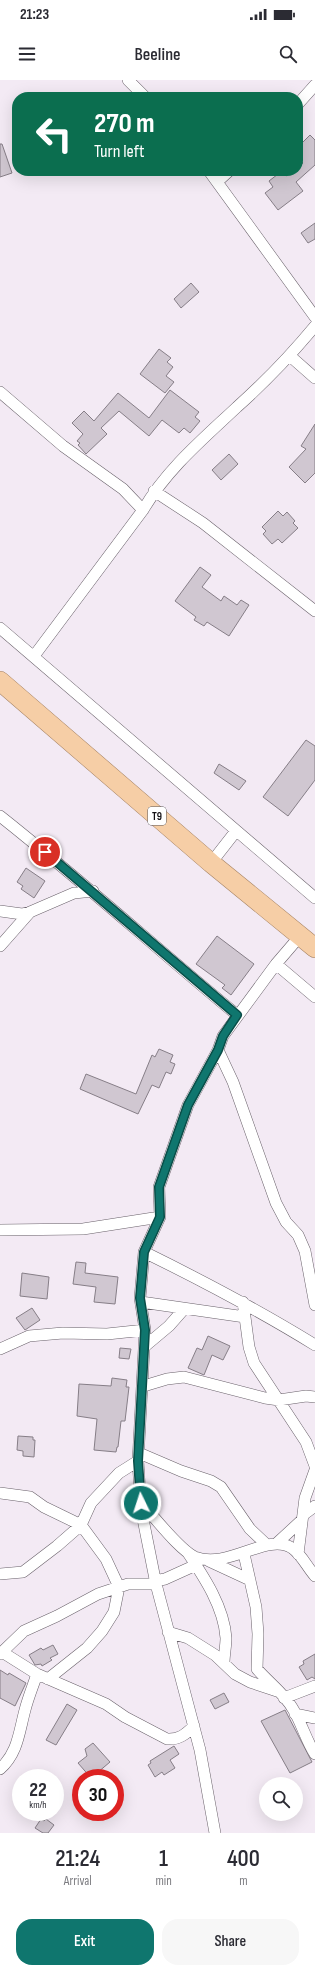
<!DOCTYPE html>
<style>
:root{--surface:#fff;--page:#f7f7f7;--text:#2b2b33;--muted:#7c7c81;--accent:#0f766e}
body{margin:0;font-family:"Sofia Sans Condensed",sans-serif;background:var(--page);color:var(--text);height:100vh;display:flex;flex-direction:column;font-size:15px;white-space:nowrap}
*{box-sizing:border-box;margin:0}
p{font-size:13px;color:var(--muted)}
.icon{flex:none;width:22px;height:22px;fill:none;stroke:currentColor;stroke-width:2;stroke-linecap:round;stroke-linejoin:round}
.map{position:relative;height:1753px;overflow:hidden}
.panel{display:flex;flex-direction:column;background:var(--surface);flex:1}
.panel>*{flex:none}
.banner{position:absolute;left:12px;top:12px;width:291px;height:84px;border-radius:16px;box-shadow:0 4px 16px #0002;background:#0b6e4f;color:#fff;overflow:hidden}
.controls{position:absolute;left:259px;top:1697px;display:grid;gap:8px}
.controls a{display:grid;place-items:center;width:44px;height:44px;border-radius:50%;background:var(--surface);box-shadow:0 4px 16px #0002;font-size:20px}
.speed{position:absolute;left:12px;top:1689px;display:flex;gap:8px;font-size:20px;font-weight:700;text-align:center}
.speed>*{display:grid;place-content:center;width:52px;height:52px;border-radius:50%;background:var(--surface);box-shadow:0 4px 16px #0002;line-height:1}
.speed small{font-size:10px;font-weight:400}
.speed .limit{border:6px solid #d22;background:#fff;color:#111}
.pin{position:absolute;display:grid;place-items:center;width:34px;height:34px;color:#fff;margin:-17px;border:2px solid #fff;border-radius:50%;box-shadow:0 1px 4px #0007}
.me{position:absolute;width:44px;margin:-22px;rotate:356deg;stroke-linejoin:round;filter:drop-shadow(0 0 3px #0008)}
.turn{display:flex;align-items:center;gap:14px;height:84px;padding:0 16px;font-size:18px}
.turn .icon{width:52px;height:52px;stroke-width:2.5}
.turn b{display:block;font-size:28px;line-height:34px}
.eta{display:flex;justify-content:space-evenly;align-items:center;height:68px;text-align:center}
.eta b{font-size:24px;font-weight:600;line-height:28px}
.button{display:flex;gap:8px;margin-top:auto;padding:8px 16px}
.button a{flex:1;height:46px;border-radius:16px;background:var(--accent);color:#fff;font-size:16px;font-weight:600;line-height:46px;text-align:center}
.button a+a{background:var(--page);color:var(--text)}
.status{display:flex;justify-content:space-between;align-items:center;height:28px;padding:0 20px;background:var(--surface);direction:ltr}
.status svg{height:11px;fill:currentColor}
header{display:flex;justify-content:space-between;align-items:center;height:52px;padding:0 16px;background:var(--surface);font-size:18px;font-weight:600}
.map>svg:first-child{display:block}
.building{fill:#d0c7d1;stroke:#867e87}
.lines{fill:none;stroke-linecap:round;stroke-linejoin:round}
.minor-casing{stroke:#69616a;stroke-width:12}
.trunk-casing{stroke:#a58364;stroke-width:20}
.minor{stroke:#fff;stroke-width:11}
.trunk{stroke:#f6cea6;stroke-width:19}
.route-casing{stroke:#0a4d48;stroke-width:10}
.route{stroke:#0f766e;stroke-width:7}
.labels{text-anchor:middle;dominant-baseline:central;stroke-width:3;stroke-linejoin:round;paint-order:stroke}
.shield{fill:#fff;stroke:#59575a;stroke-width:1}
.shield-label{font-size:11px;font-weight:bold;fill:#120f13}
</style>
<div class="status"><b>21:23</b><svg viewBox="0 0 49 12"><path d="M0 12V9h3v3zM5 12V6h3v6zM10 12V3h3v9zM15 12V0h3v12zM26 1h20v11H26zM47 4h2v5h-2z"/></svg></div>
<header><svg class="icon" aria-label="menu" viewBox="0 0 24 24"><path d="M4 6h16M4 12h16M4 18h16"/></svg>Beeline<svg class="icon" aria-label="search" viewBox="0 0 24 24"><circle cx="10" cy="10" r="6"/><path d="M15 15l6 6"/></svg></header>
<div class="map">
<svg width="315" height="1753" viewBox="0 0 315 1753">
<rect width="100%" height="100%" fill="#f3eaf4"/>
<path class="building" d="M310 55 315 60V85L296 102 303 111 278 130 265 113 273 107 269 101 282 91 286 96 293 91H298V87L303 83 299 79 303 75 298 70V67Z
M0 64H2L12 93 0 97Z
M315 143V159L308 163 301 153Z
M191 203 199 212 181 228 174 219Z
M159 269 171 278 167 282 173 287 166 296 174 302 165 313 140 294Z
M170 310 199 332 195 337 200 341 190 353 184 348 179 353 162 340 149 356 119 331 101 348 107 354 86 374 78 365 80 363 77 361 83 354 72 343 84 331 94 341 118 313 149 338Z
M315 344V393L305 403 289 387 306 369 301 366Z
M229 374 238 384 221 400 212 390Z
M278 431 283 436 287 432 295 441 293 443 298 448 282 463 278 459 272 464 263 454 266 451 262 447Z
M200 487 211 495 202 507 221 521 224 516 237 525 241 520 249 525 229 556 207 542 204 546 194 540 196 537 175 521Z
M306 660 315 666V700L288 736 263 717Z
M219 684 246 701 239 710 214 693Z
M26 788 45 801 34 818 21 809 23 806 17 802Z
M217 856 254 884 231 915 222 908 225 905 196 884Z
M159 969 173 975 170 982 175 984 171 994 166 992 159 1008 152 1005 138 1034 80 1009 86 994 136 1014 152 975 155 977Z
M76 1182 86 1183 85 1193 118 1197 115 1224 94 1222 96 1207 73 1204Z
M22 1193 49 1197 47 1219 20 1216Z
M32 1228 40 1240 25 1250 16 1238Z
M208 1256 230 1266 223 1280 212 1275 204 1295 188 1288 197 1268 202 1270Z
M120 1268 131 1269 129 1279 119 1278Z
M112 1298 127 1300 126 1307H129L125 1341H121L118 1367H117L116 1372 94 1370 97 1339 77 1336 79 1304 111 1306Z
M18 1356 33 1357V1360H35L34 1377 23 1376V1371L17 1370Z
M53 1565 58 1574 50 1578 52 1580 42 1586 41 1584 35 1585 29 1575 41 1568 43 1570Z
M315 1574V1599L312 1597 307 1600 299 1587 304 1584 303 1581Z
M0 1590 8 1595 9 1593 26 1603 15 1626 0 1618Z
M224 1613 229 1622 215 1629 210 1620Z
M67 1624 77 1630 56 1665 46 1660Z
M285 1630 312 1682 290 1693 261 1641Z
M93 1663 110 1682 91 1698 78 1683 87 1676 85 1669Z
M174 1666 179 1674 170 1680 175 1688 164 1695 162 1692 155 1697 148 1685 151 1683 150 1681Z
M41 1739 44 1741 46 1739 54 1745 48 1753H43L35 1748Z"/>
<g class="lines">
<g class="minor-casing">
<path id="minor" d="M128 0 145 17
M298 24 315 5
M209 91 315 237
M217 102 229 91
M290 276 315 298
M0 312 63 366 123 409 143 430
M154 411 203 443 315 531
M0 548 315 818
M34 576 143 430C167 389 203 359 237 327 265 302 291 275 315 246
M0 736C81 800 157 869 237 935
M211 783 236 751
M0 831 22 834 30 832 74 813 93 811
M0 866 30 832
M276 884 315 917
M218 970 233 1002 276 1123 286 1142 298 1155 305 1171 315 1225
M0 1150 83 1149 160 1137
M144 1172C203 1201 260 1231 315 1265
M141 1222 245 1237
M243 1222 249 1267 254 1283 306 1362 315 1386
M144 1267 169 1246 184 1229
M0 1269 29 1256 63 1253 107 1254 145 1250
M147 1305 167 1299 184 1297 265 1318 279 1320 306 1316 315 1317
M139 1373 181 1391 211 1401 221 1407 250 1449 267 1465
M0 1413 30 1417 44 1427 81 1445 106 1479 119 1507 114 1532 102 1551 87 1568 48 1599
M141 1423C154 1436 179 1470 195 1477 228 1490 267 1452 292 1468 302 1475 307 1487 315 1496
M303 1435 315 1426
M276 1464 302 1440
M188 1473C204 1497 224 1527 226 1558 226 1566 224 1575 224 1583
M244 1474 256 1527 258 1554 257 1589C269 1603 284 1613 293 1629 302 1644 306 1660 315 1674
M298 1474 305 1418 315 1390
M209 1481 250 1500
M0 1494 23 1492 57 1466 81 1445 91 1423 119 1393 138 1381
M155 1501 165 1499 196 1485
M168 1552 188 1558 215 1575 235 1594 250 1602 277 1611
M2 1572 37 1594 106 1624 125 1637 167 1659C179 1660 186 1654 194 1646
M0 1574 24 1551 57 1536 98 1514 128 1504H156
M284 1618 315 1606
M295 1634 315 1638
M0 1689C18 1673 19 1652 25 1630 28 1618 33 1606 37 1594
M215 1753 200 1670 156 1504 141 1429 138 1381 145 1250 140 1218 144 1172 160 1137 159 1107 188 1025 218 970 223 956 276 884 300 856"/>
</g>
<g class="trunk-casing">
<path id="trunk" d="M0 601 211 783 315 868"/>
</g>
<use href="#minor" class="minor"/>
<use href="#trunk" class="trunk"/>
</g>
<g class="lines">
<g class="route-casing">
<path id="route" d="M45 772 237 935 223 956 218 970 188 1025 159 1107 160 1137 144 1172 140 1218 145 1250 138 1381 141 1423"/>
</g>
<use href="#route" class="route"/>
</g>
<g class="labels">
<rect class="shield" x="148" y="727" width="18" height="18" rx="3"/>
<g class="shield-label">
<text x="157" y="736">T9</text>
</g>
</g>
</svg>
<div class="controls">
<a><svg class="icon" aria-label="search" viewBox="0 0 24 24"><circle cx="10" cy="10" r="6"/><path d="M15 15l6 6"/></svg></a>
</div>
<div class="speed"><div>22<small>km/h</small></div><div class="limit">30</div></div>
<div class="pin" style="left:45px;top:772px;background:#d93025"><svg class="icon" aria-label="arrive" viewBox="0 0 24 24"><path d="M6 21V4h12l-3 4 3 4H6"/></svg></div>
<svg class="me" style="left:141px;top:1423px" viewBox="-20 -20 40 40"><circle r="17" fill="#0f766e" stroke="#fff" stroke-width="3"/><path d="M0-11L8 9 0 5-8 9z" fill="#fff"/></svg>
<div class="banner">
<div class="turn"><svg class="icon" aria-label="left" viewBox="0 0 24 24"><path d="M17 20v-9H6M10 6l-5 5 5 5"/></svg><div><b>270 m</b>Turn left</div></div>
</div>
</div>
<section class="panel">
<div class="eta">
<div><b>21:24</b><p>Arrival</p></div>
<div><b>1</b><p>min</p></div>
<div><b>400</b><p>m</p></div>
</div>
<div class="button"><a>Exit</a><a>Share</a></div>
</section>
